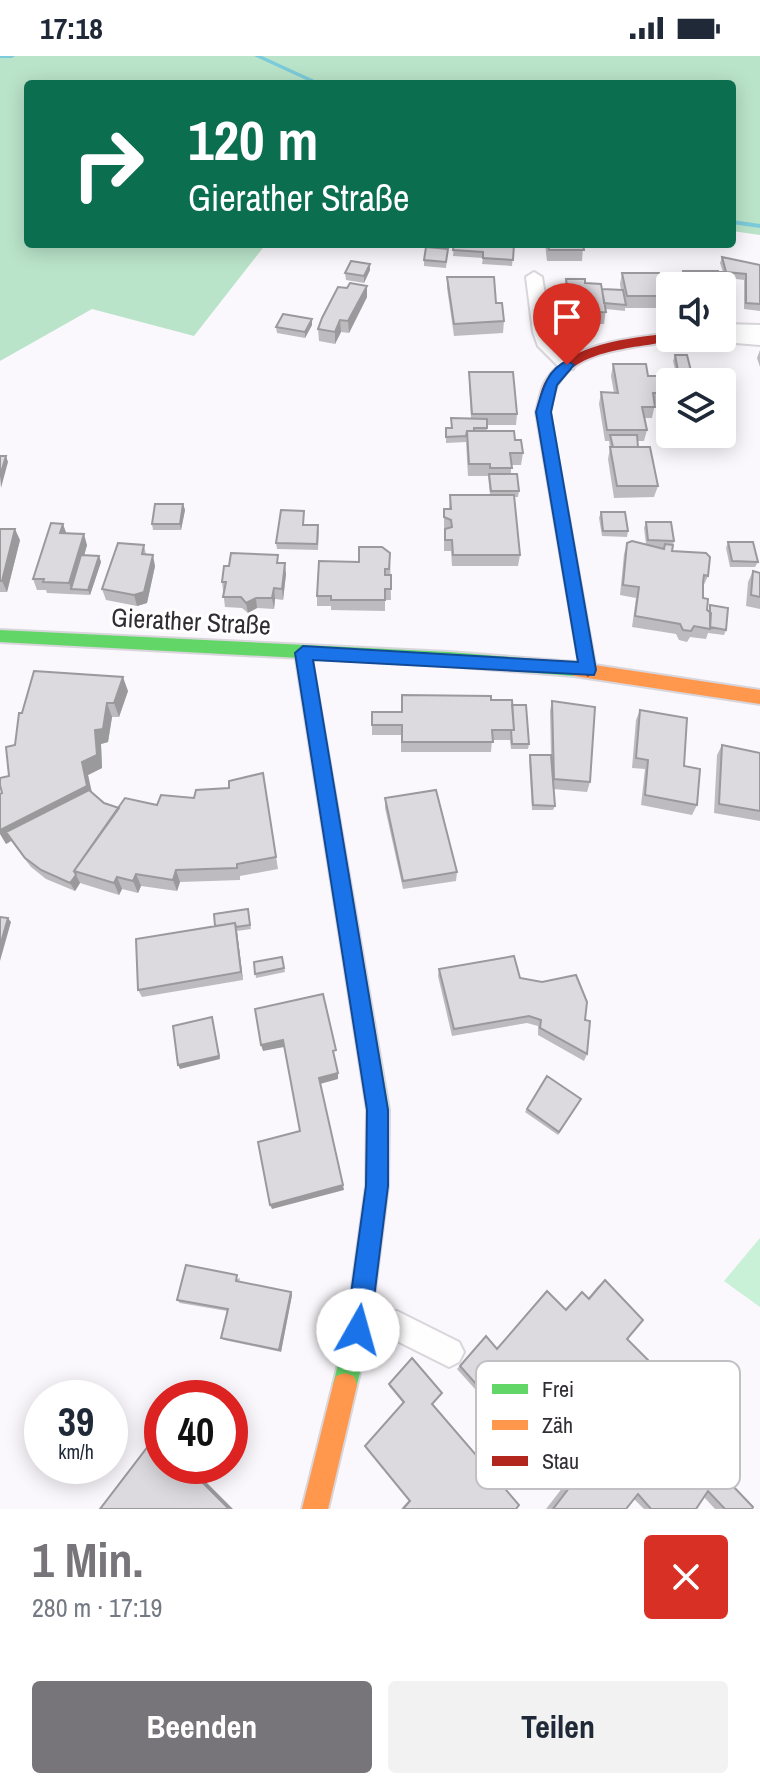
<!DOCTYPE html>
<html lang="de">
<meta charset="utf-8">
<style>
:root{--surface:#fff;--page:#f2f2f3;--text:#1f2937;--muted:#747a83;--accent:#77747a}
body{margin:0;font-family:"Archivo Narrow",sans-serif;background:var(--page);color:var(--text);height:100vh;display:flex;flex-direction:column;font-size:30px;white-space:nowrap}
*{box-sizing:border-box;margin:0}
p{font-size:26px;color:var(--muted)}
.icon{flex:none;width:44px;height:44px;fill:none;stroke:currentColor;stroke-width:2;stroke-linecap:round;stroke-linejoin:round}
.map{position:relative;height:1453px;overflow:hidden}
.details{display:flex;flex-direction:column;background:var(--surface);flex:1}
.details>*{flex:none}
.guide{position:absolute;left:24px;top:24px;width:712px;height:168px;border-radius:8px;box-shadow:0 4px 20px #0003;background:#0b6e4f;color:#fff;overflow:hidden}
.buttons{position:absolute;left:656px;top:216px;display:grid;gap:16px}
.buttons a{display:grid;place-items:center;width:80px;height:80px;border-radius:8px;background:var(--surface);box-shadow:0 4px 20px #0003;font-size:40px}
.speed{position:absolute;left:24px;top:1324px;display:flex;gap:16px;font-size:40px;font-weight:700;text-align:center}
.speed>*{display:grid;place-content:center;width:104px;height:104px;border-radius:50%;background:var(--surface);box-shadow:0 4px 20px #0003;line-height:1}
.speed small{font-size:20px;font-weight:400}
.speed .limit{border:12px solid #d22;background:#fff;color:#111}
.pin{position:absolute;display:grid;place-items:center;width:68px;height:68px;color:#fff;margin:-82px -34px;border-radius:50% 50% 50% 0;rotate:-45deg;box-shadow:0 0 8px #0007}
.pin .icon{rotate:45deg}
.me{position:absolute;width:88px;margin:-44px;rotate:7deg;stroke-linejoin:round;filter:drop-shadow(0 0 6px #0008)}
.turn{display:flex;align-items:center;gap:28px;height:168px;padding:0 32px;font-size:36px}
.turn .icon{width:104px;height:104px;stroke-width:2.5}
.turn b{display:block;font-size:56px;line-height:68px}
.round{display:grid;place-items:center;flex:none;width:84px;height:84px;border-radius:8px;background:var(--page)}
.headline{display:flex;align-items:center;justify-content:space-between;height:136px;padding:0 32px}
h1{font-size:48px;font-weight:800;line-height:60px;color:var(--accent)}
.cta{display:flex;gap:16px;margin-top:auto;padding:16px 32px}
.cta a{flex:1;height:92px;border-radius:8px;background:var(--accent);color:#fff;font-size:32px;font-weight:800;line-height:92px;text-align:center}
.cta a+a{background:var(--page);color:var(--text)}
.status{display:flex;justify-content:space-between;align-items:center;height:56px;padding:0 40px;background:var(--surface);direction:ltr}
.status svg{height:22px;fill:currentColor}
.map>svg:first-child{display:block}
.green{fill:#c8f1d7}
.forest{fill:#bae4ca}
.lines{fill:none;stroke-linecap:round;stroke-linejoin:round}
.stream{fill:#7ccbda;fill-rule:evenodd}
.lane-casing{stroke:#d8d5db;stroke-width:4}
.street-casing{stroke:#d8d5db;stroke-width:4}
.fast-casing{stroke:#d8d5db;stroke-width:4}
.slow-casing{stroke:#d8d5db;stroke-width:4}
.jam-casing{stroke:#d8d5db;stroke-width:4}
.lane{fill:#fefeff;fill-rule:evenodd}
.street{fill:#fefeff;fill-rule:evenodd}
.fast{fill:#63d668;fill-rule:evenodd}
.slow{fill:#ff974d;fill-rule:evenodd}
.jam{fill:#b3261e;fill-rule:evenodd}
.wall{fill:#bdbbc0;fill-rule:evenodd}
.shaded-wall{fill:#9a999c}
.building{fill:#dcdadf;stroke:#9a999c;stroke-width:2;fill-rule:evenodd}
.route{fill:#1a73e8;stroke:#114b97;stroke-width:2}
.labels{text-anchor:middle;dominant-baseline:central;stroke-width:6;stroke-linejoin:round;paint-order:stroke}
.street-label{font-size:26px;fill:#302d34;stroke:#fff}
.key{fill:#fff;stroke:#c1c0c2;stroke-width:2}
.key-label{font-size:22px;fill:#302d34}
</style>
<div class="status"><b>17:18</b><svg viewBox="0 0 49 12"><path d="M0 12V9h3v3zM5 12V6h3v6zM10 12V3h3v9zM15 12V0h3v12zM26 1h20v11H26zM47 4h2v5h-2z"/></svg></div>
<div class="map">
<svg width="760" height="1453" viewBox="0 0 760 1453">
<rect width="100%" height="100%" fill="#faf8fc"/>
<path class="green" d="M760 1182V1251L724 1225Z"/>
<path class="forest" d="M0 0H760V179L732 175V28H28V188H266L194 280 92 253 0 305Z"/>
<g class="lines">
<path class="stream" d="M0 0H15L12 2H0Z
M254 0H262L323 28H315Z
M732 164 760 168V172L732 168Z"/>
<g class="lane-casing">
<path id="lane" d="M534 216 542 221 553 288 575 309 573 313H561L538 290 533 276 526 221Z
M397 1255 459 1286 464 1296 459 1306 449 1311 395 1284 358 1289 348 1284 343 1274 348 1264Z"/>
</g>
<g class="street-casing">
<path id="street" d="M722 268 760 269V289L711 285 709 282H722Z"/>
</g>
<g class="fast-casing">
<path id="fast" d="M0 574 449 596 574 606 582 613 574 620 449 610 0 586Z
M352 886 359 888 362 895 389 1054 388 1130 370 1274 357 1329 354 1338 345 1341 336 1338 333 1329 346 1274 366 1130 367 1054 342 895 345 888Z"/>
</g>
<g class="slow-casing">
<path id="slow" d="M303 590 311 597 362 895 359 902 352 904 345 902 342 895 295 597Z
M574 606 760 634V648L574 620 566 613Z
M345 1317 354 1320 357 1329 328 1453H302L333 1329 336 1320Z"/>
</g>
<g class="jam-casing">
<path id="jam" d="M670 277V282H676L675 284C638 293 575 291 556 332 553 339 552 348 550 356L596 614 588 621 580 614 536 356C539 346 540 335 545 326 569 286 629 283 670 277Z"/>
</g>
<use href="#lane" class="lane"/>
<use href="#street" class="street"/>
<use href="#fast" class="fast"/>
<use href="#slow" class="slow"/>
<use href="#jam" class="jam"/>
</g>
<path class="wall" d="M454 188H514L512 210 482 208 483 202 453 200Z
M545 188H590L589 191H583L582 205H547Z
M448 193 446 212 424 210V204Z
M722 201 760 209V255L744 253V224L728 222 730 230 728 236H723L724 240 722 247V230H680V227L683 215 723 216 720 207Z
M370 208V214L364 227 346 224 345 217Z
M622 217 664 240 661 252H625V255L606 253 604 268H569L564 235 566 223 585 227 602 233 621 234 620 228Z
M447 221 496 247 504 265 503 277 454 280 447 232Z
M347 232 367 241 349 277 341 276 335 288 319 285 318 273Z
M312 269 305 282 277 277 276 271Z
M760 294V311L757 302Z
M675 299 691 315 689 321H677L673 305Z
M613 308 648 320 670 332V340L668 348H655L652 362H645L647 374 644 385H637L638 391 658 430 654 441 614 442 608 403 610 392 609 385H605L599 348 601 336 614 337 611 320Z
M469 316 517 358 516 369H487V375L515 384 523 397 521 409H511V418L519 435 518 441H514L520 499 518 510H452L451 495H444V484L446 473 444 472V453H449L450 439H490L488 420H468L466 386 446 387V372H451V362H471L469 328Z
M183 448 185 454 181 474H153L152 468Z
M304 455V469L319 474 318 494 277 493 276 487Z
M601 456 628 475 627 481 602 480 599 462Z
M646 466 674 485 672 495 708 520 703 531V542L707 554 708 555 710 549 726 574 724 579 708 577 706 583 690 581 687 586 679 584 676 578 632 571 636 542 620 539 624 498 627 487 646 488 644 472Z
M0 473 20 484 7 536H0Z
M66 477 87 489 84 499 99 500 101 506 90 539 47 537 46 534H37L33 523Z
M728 486 758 506 755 511H730L726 492Z
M144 489 146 498 155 510 147 547 137 550 106 544 102 533Z
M390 497 391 544H385V555L331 554V550H317V540L359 506Z
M279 507 286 518 283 544 275 543 274 553 257 552 248 557 242 552 225 551 222 526Z
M753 515 760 517V553L746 550 748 526Z
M128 635 119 661H112L108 686 101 688 102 712 88 719 92 736 104 747 119 752 157 749 194 742 229 732 263 717 278 813 240 820V824L180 826 177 835 141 830 138 837 122 833 119 839 80 827 75 835 46 823 31 811 11 785 6 788 2 737 9 720 15 689Z
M491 644 512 649 529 688 528 693H511L510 684H492L491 696H401V679H372V669L402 656Z
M552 645 590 726 587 736 553 733 555 750 553 754H532L529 704 530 699H551L550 655Z
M640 654 684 710 697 749 692 759 641 749 645 713 632 712 636 664Z
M722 689 760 697V765L714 757 717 699Z
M385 742 457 816 456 825 403 833 385 752Z
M248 853 251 873 237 875 243 924 142 941 138 934 215 870Z
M282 901 285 916 256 922 254 906Z
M439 913 520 922 585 964 587 998 584 1005 538 979V970L527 967 452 980 438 920Z
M581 1043 558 1079 525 1056 527 1053Z
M240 1222 239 1226 291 1236 292 1239 281 1296 224 1284 221 1282 227 1255 180 1247 177 1244Z
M605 1224 627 1283 660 1354 752 1453H715L704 1441 696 1453H644L634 1443 626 1453H546L563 1431 457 1313 486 1280 496 1292 565 1253 582 1236 588 1242 598 1230ZM616 1346 660 1393 641 1417 597 1370Z
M389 1328 432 1348 516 1453H401L409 1444 403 1347 389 1330Z"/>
<path class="shaded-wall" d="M370 208V214L364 227V220Z
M367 230V241L349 277 348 265Z
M312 263V269L305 282V276Z
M340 264 341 276 335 288V276Z
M6 400 8 406 1 432 0 420Z
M183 448 185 454 181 474 180 468Z
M63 468 67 479 60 477Z
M15 473 20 484 7 536 2 525Z
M84 478 87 489 75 533H71L69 527Z
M153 499 155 510 147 547 137 550 134 539Z
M99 500 101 506 90 539 88 534Z
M285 507 286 518 283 544 282 533Z
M274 532 275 543 274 553 272 542Z
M256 542 257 552 248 557 246 547Z
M123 621 128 635 119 661 114 647Z
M107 647 112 661 108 686 101 688 102 712 88 719 93 743 6 776 11 785 6 788 0 778V774L82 706Z
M176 814 180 826 177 835 173 824Z
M136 818 141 830 138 837 133 825Z
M76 819 80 827 75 835 70 827Z
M117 821 122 833 119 839 114 827Z
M8 862 11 866 0 905V890Z
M235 867 237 875 243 924 241 916Z
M212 961 220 1003 180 1013 178 1009Z
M283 984 284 991 263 995 261 989Z
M338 1017V1023L320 1028 319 1022Z
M343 1129 344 1134 272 1153 270 1149Z
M291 1236 292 1239 281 1296 279 1294Z
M186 1410H190L233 1453H229Z"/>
<path class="building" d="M454 188H514L513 204 483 202V196L453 194Z
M548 188H583L584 194H549Z
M426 191 448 193 446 206 424 204Z
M722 201 760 209V248L746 247V218L726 216Z
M351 205 370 208 364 220 345 217Z
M683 215H718L721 230H686Z
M718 216H726L730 230H721Z
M622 217H659L664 240H627Z
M447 221H494L496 247H502L504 265 454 268Z
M566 223H585V227L601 228 606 256 571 257Z
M350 227 367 230 348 265 340 264 335 276 318 273 322 262 338 231 347 232Z
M602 233 623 234 626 249 604 247Z
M283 258 312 263 305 276 276 271Z
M675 299H687L691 315H678Z
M613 308H646L648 320H668L670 337H653L655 351H642L647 374H607L601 336 618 337Z
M469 316H513L517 358H472Z
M451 362 487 363V372H474V375H467L466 380 446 381V372H452Z
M467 375H514L515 384H521L523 397H510L512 412H490V408H469Z
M610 379H637L638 391H613Z
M610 391H650L658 430H617Z
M0 400H6L0 420Z
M489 418H517L519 435H491Z
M450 439H514L520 499H453L452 484H445V473L452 471 451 464 444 461V453H451Z
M155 448H183L180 468H152Z
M281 454 304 455 303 469H318L317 488 276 487Z
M601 456H625L628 475H603Z
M646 466H671L674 485 648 484Z
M51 467 63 468 60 477 84 478 69 527 43 526 44 523H33Z
M0 473H15L2 525H0Z
M632 485 664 493 665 488 673 489 672 495 706 497 710 501 708 520 704 519 703 526V542L708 543 707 554 711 557 710 573 694 570 691 575 683 574 680 568 635 560 639 531 623 529 627 487Z
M728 486H753L758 506 732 505Z
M118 487 144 489 142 498 153 499 144 536 134 539 102 533Z
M359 491H382L390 497 389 513H385V519H391V533H385V544H331V540H317L319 505 359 506Z
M231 497 278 499 277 507H285L282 533 274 532 272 542H256L246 547 241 541H223L226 526H222L224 510H229Z
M81 499 99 500 88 534 71 533Z
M753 515 760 517V541L751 539Z
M710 549 728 552 726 574 710 571Z
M34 615 123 621 114 647H107L103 673 95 674 97 699 82 706 87 730 0 774V738L2 737 0 729V722L9 720 6 691 15 689 19 657H22Z
M402 639 491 640V644H512L514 674H492L493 686H402V669H372V656H402Z
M552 645 595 651 590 726 554 723Z
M512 649H526L529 688H512L511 674H514Z
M640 654 687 662 684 710 700 713 697 749 645 739 648 704 636 702Z
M722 689 760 697V755L719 748Z
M530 699H551L555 750 533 749Z
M263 717 276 801 237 808V812L176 814 173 824 136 818 133 825 117 821 114 827 74 815 125 742 157 749 161 739 194 742 196 734 229 732V725Z
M89 734 104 747 119 752 74 815 76 819 70 827 41 814 25 802 6 776Z
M436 734 457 816 403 825 385 742Z
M248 853 250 869 236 871 235 867 215 870 214 858Z
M0 861 8 862 0 890Z
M235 867 241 916 138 934 136 883Z
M514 900 520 922 542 926 576 919 587 946 585 964 590 965 587 998 540 972 541 964 529 960 454 973 439 913Z
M282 901 284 912 255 918 254 906Z
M323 938 336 994 333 995 338 1017 319 1022 343 1129 270 1149 258 1086 300 1075 283 984 261 989 255 953Z
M212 961 219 1000 178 1009 173 970Z
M547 1020 581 1043 559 1076 527 1053Z
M186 1209 237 1219 236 1225 291 1236 279 1294 221 1282 228 1253 177 1244Z
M605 1224 643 1264 627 1283 677 1333 660 1354 753 1451 752 1453H725L708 1435 696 1453H651L638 1438 626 1453H553L569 1432 460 1310 486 1280 497 1293 547 1235 566 1254 582 1236 589 1243ZM620 1340 669 1393 647 1422 597 1370Z
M412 1302 442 1337 432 1348 519 1449 516 1453H403L410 1445 365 1390 404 1346 389 1328Z
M162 1372V1410H186L229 1453H100Z"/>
<path class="route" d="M567 305 574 309 557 329 551 356 596 614 594 619 313 604 388 1054V1130L370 1274 367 1283 358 1286 350 1283 346 1274 366 1130 367 1054 295 597 303 590 578 606 536 356C542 336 546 314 567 305Z"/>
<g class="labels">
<g class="street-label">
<text transform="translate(191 565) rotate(3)">Gierather Straße</text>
</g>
</g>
<rect x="476" y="1305" width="264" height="128" rx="12" class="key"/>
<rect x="492" y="1328" width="36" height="10" fill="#63d668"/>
<rect x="492" y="1364" width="36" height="10" fill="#ff974d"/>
<rect x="492" y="1400" width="36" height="10" fill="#b3261e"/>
<g class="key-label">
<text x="542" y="1341">Frei</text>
<text x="542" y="1377">Zäh</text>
<text x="542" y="1413">Stau</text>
</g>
</svg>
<div class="buttons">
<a><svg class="icon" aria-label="sound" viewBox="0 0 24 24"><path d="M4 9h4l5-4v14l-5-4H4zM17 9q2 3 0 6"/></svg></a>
<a><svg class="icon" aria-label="layers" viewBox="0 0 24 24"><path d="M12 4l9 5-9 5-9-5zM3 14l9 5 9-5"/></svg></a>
</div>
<div class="speed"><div>39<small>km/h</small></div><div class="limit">40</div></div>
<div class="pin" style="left:567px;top:309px;background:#d93025"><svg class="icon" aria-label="arrive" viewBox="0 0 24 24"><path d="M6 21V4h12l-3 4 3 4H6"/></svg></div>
<svg class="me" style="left:358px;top:1274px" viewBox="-20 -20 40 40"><circle r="19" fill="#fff"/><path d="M0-13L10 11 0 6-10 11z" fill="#1a73e8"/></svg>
<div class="guide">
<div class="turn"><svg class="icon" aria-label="right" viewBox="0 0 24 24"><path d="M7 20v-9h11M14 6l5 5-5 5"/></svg><div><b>120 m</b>Gierather Straße</div></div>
</div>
</div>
<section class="details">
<div class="headline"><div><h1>1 Min.</h1><p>280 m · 17:19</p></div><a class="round" style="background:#d93025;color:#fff"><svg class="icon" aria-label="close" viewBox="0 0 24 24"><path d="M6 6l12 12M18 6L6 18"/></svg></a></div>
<div class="cta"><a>Beenden</a><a>Teilen</a></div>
</section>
